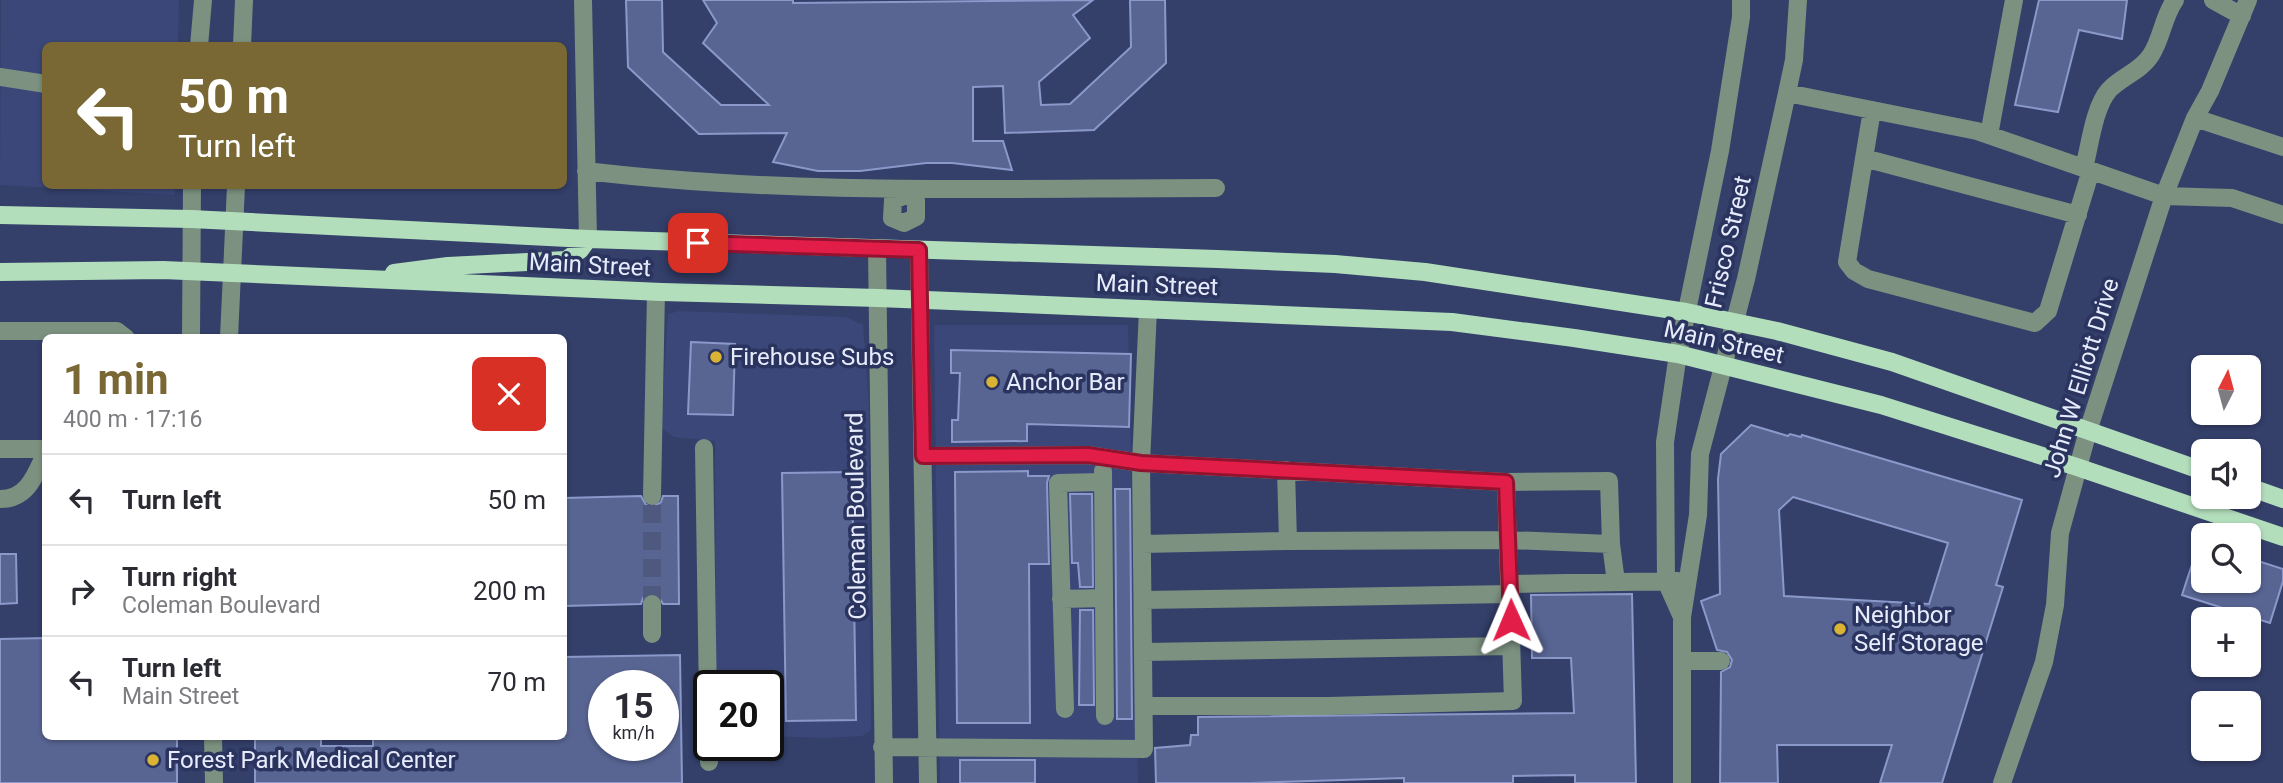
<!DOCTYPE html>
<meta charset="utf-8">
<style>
:root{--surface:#fff;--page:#f2f2f3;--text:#2b2b33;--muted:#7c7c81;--line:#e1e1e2;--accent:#796833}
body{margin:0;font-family:Roboto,sans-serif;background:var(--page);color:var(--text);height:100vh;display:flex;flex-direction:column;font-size:26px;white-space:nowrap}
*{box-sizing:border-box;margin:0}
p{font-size:23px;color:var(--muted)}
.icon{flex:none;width:38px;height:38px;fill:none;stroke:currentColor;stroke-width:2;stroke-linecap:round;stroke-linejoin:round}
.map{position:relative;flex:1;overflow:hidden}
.drawer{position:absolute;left:42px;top:334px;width:525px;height:406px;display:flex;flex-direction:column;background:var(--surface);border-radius:10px;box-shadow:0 2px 5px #0004}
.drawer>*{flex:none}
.top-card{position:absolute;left:42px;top:42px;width:525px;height:147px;border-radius:10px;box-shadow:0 2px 5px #0004;background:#796833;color:#fff;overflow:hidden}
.needle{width:46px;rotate:6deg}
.buttons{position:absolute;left:2191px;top:355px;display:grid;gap:14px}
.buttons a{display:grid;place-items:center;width:70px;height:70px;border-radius:10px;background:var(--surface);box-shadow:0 2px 5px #0004;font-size:35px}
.speed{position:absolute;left:588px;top:670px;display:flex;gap:14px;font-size:35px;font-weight:700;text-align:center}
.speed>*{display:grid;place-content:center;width:91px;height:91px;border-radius:50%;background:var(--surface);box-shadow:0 2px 5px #0004;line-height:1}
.speed small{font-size:18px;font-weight:400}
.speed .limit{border:4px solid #111;border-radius:10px;background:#fff;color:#111}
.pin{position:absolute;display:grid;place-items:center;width:60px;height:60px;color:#fff;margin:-30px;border-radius:14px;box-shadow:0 4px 10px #0006}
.me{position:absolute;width:77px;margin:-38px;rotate:359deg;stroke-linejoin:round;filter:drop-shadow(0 0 5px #0008)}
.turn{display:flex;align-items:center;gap:24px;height:147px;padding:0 21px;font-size:32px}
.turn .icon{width:91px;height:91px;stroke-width:2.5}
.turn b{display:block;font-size:49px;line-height:60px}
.round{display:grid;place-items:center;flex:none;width:74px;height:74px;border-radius:10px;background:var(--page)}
.head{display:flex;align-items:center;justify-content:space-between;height:119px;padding:0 21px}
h1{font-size:42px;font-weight:700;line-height:52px;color:var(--accent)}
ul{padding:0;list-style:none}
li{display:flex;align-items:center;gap:21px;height:91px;padding:0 21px;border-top:2px solid var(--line)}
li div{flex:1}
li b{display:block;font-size:26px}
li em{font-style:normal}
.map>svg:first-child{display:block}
.built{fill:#3b4779}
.building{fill:#586593;stroke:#8a99ca;stroke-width:2;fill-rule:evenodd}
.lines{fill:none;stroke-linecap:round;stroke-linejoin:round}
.minor-tunnel{stroke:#4f5980;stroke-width:18;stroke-dasharray:18 9;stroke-linecap:butt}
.minor{stroke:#7c9180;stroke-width:18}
.major{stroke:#b3debc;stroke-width:18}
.route-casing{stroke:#92132f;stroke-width:18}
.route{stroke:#e11d48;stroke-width:12}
.poi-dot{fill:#d9b334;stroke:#2a345f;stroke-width:2.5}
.labels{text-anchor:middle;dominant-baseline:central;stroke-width:7;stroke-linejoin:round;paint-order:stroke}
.street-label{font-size:24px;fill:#e7ecfc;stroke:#2a345f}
.poi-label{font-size:24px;fill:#e7ecfc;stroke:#2a345f;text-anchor:start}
</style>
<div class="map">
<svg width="2283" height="783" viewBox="0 0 2283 783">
<rect width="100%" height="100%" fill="#343f6a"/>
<path class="built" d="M1 0H179L178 45 46 46V186H175V195L0 185Z
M679 311 846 317 863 325 869 405 871 730 862 736 824 738 768 736V686H716L715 441 674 437 661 428 668 314Z
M934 325H1128L1138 783H940Z"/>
<path class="building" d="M626 0H662L663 52 721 105H769L703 43 717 23 703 0H793V3L1093 0 1073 15 1090 38 1039 82 1041 105 1070 104 1131 47 1130 0H1165L1166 63 1094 130 1005 133 1003 86 973 87V141H1003L1012 170 952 163H926L860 171H818L773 162 787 133 699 134 628 67Z
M2039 0H2127L2122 39 2079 30 2058 112 2015 105Z
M691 342 735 344 733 415 688 414Z
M951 350 1131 354 1129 427 1027 424V441L952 442V420H958L960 373H951Z
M1751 425 1788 436 1790 434 1801 437 1802 435 2022 500 1996 585 2003 587 1942 783H1880L1892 745H1777L1778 783H1720L1721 672 1730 667 1732 660 1727 652 1717 650 1701 601 1720 594 1718 479 1721 454ZM1793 497 1948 543 1929 604 1784 596 1779 510Z
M1028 471V476H1049L1047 483 1049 564H1029L1030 723H957L955 472Z
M852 472 856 720 786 721 782 473Z
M1115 489H1130L1132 719H1117Z
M1070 494H1092L1093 587H1080L1078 563H1072Z
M641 496 646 505 652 507 661 502 663 496H678L679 604H663L658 595 651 593 643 598 641 604 564 606V498Z
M2200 540H2203V581H2249V558L2283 569V581L2270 623 2182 595Z
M0 554H16L17 603 0 604Z
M1632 594 1636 783H1575V775L1513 776V783H1404V778L1250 783H1156L1155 748 1190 745 1191 735H1198V717L1574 713 1571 658H1532L1531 595Z
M1080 610H1093L1094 705H1079Z
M46 638V737H177V783H0V639Z
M680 655 682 783H255V737H321V746H373V737H564V657ZM604 686H663V746H604Z
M960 760H1035V783H960Z"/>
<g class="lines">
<path class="minor-tunnel" d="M652 604V496"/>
<path class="minor" d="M583 0 588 239
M2213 0 2242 16
M199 46 203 0
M242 46 244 0
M0 77 46 84
M1787 93 1977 131 2164 196 2232 198 2283 215
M1872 110 1847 262 1854 271 1868 279 2035 323 2048 311 2091 170
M2195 118 2283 147
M1989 135 2014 0
M1864 158 2078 215
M2084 168C2090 145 2094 107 2109 90 2121 77 2141 71 2151 55 2162 38 2163 17 2175 0
M586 171C795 196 1006 188 1216 188
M906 195 916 200V217L904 223 892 218 893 200Z
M877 249 884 783
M919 250 928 783
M0 331H117L126 338
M191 338 192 186
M229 338 236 186
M704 448 709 762
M0 449H46
M923 456 1088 455 1141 463 1506 482 1513 701 1328 706H1144
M1103 471 1105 716
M652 496 656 292
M0 499C28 499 36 474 46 452
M1288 541 1509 540 1611 544 1609 481 1506 482
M1142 544 1288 541 1286 470
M1611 544 1616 582
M1510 584 1678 581
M1061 599 1104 598
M1143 600 1510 594
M1682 617 1666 581 1665 442 1678 354 1720 151 1741 17V0
M652 634V604
M1143 652 1511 646
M1682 661H1721
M1065 709 1058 483 1102 482
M213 737 214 783
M882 747 1144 749 1141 463 1148 309
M1682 783V617L1698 515 1700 454 1746 279 1787 93 1794 60 1798 0
M2002 783 2044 662 2055 605 2060 533 2088 431 2164 196 2195 118 2210 91 2248 0"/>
<path class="major" d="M0 215 191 219 588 239 1217 259 1335 264 1425 272 1686 312 1777 331 1892 362 2203 471
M0 272 163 270 662 292 878 298 1452 322 1574 338 1678 354 1881 405 2077 467 2283 537
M394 273 448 266 566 260 580 250 588 239
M2249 487 2283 499"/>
</g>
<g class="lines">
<g class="route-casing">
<path id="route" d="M698 243 919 250 923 456 1088 455 1141 463 1506 482 1511 620"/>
</g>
<use href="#route" class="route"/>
</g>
<g class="poi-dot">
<circle cx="716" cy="357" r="7"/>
<circle cx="992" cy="382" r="7"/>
<circle cx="1840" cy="629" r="7"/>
<circle cx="153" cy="760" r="7"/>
</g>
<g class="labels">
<g class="street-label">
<text transform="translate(1728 242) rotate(-77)">Frisco Street</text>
<text transform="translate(590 265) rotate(3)">Main Street</text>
<text transform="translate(1157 285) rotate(2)">Main Street</text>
<text transform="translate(1724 342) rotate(13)">Main Street</text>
<text transform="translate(2081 378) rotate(-73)">John W Elliott Drive</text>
<text transform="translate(856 516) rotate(-91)">Coleman Boulevard</text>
</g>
<g class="poi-label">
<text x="730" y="357">Firehouse Subs</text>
<text x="1006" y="382">Anchor Bar</text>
<text x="1854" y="615">Neighbor<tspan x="1854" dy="28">Self Storage</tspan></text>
<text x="167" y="760">Forest Park Medical Center</text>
</g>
</g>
</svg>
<div class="buttons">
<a><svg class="needle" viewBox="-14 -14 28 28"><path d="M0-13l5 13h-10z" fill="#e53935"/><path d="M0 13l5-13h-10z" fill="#7c7c81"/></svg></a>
<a><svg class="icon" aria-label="sound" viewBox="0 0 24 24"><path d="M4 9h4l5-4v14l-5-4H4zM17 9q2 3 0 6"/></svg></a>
<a><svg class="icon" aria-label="search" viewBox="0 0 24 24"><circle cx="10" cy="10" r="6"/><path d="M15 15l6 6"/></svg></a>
<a>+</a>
<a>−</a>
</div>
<div class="speed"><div>15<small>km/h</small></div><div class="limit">20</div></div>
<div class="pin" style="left:698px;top:243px;background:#d93025"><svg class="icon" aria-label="arrive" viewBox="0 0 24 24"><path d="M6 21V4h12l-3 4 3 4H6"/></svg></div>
<svg class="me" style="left:1511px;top:620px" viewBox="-20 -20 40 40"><path d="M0-17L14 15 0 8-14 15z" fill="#e11d48" stroke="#fff" stroke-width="4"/></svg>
<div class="top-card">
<div class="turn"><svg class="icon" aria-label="left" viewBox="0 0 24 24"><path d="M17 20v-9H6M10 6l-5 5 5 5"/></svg><div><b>50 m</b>Turn left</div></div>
</div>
<section class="drawer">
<div class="head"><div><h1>1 min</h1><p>400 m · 17:16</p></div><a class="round" style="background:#d93025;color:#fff"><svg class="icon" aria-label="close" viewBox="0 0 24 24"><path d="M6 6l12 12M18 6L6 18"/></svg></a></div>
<ul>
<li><svg class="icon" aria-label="left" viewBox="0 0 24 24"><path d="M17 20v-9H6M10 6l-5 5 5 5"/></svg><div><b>Turn left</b></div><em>50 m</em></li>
<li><svg class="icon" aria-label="right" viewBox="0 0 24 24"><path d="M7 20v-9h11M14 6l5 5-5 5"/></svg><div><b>Turn right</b><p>Coleman Boulevard</p></div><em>200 m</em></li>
<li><svg class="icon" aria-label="left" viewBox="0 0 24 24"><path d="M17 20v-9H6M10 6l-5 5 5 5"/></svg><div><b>Turn left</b><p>Main Street</p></div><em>70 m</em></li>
</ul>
</section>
</div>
